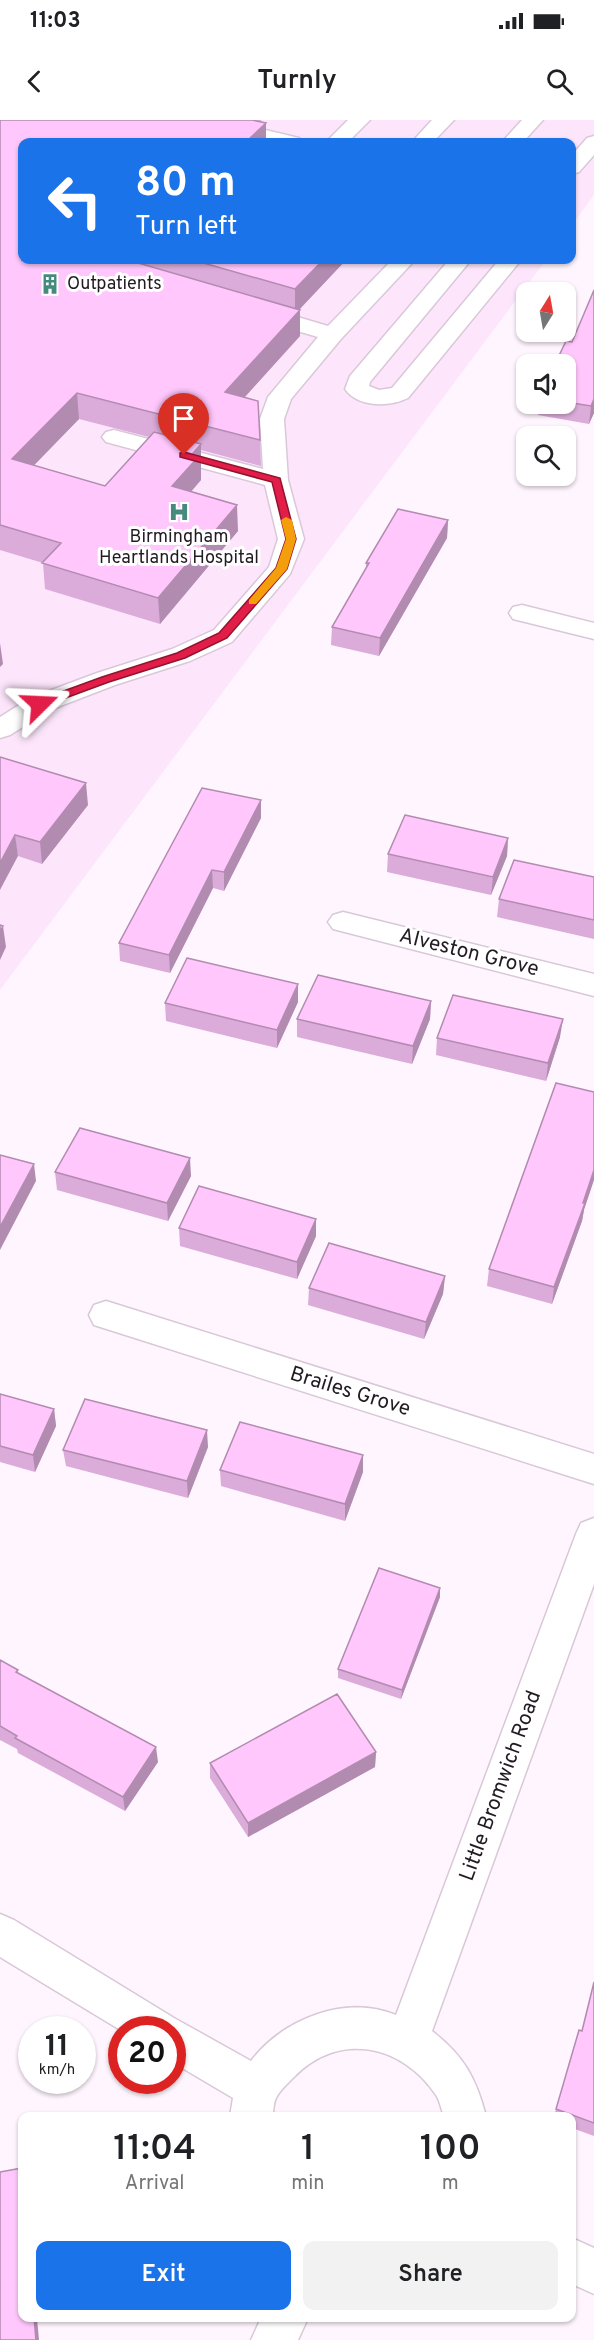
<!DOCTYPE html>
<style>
:root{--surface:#fff;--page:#f2f2f2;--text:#202124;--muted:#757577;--accent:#1a73e8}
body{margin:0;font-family:Overpass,sans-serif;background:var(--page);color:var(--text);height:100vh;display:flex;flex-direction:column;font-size:22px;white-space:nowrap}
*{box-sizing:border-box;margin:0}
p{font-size:20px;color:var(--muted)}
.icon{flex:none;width:33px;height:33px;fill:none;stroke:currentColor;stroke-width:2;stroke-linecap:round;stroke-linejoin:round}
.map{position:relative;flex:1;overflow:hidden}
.panel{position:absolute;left:18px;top:1992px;width:558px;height:210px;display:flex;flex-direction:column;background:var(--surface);border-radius:12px;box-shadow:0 2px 4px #0004}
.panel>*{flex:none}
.guide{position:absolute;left:18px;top:18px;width:558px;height:126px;border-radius:12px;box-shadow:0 2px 4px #0004;background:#1a73e8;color:#fff;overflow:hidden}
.needle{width:39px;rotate:11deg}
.fabs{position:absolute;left:516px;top:162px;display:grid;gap:12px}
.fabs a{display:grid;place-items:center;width:60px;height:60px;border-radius:12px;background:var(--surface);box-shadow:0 2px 4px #0004;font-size:30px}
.speed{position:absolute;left:18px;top:1896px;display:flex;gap:12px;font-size:30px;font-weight:700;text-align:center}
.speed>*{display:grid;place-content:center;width:78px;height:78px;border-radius:50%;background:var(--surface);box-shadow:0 2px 4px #0004;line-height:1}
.speed small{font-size:15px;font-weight:400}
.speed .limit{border:9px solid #d22;background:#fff;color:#111}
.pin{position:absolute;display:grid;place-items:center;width:51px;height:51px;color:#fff;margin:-62px -26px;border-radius:50% 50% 50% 0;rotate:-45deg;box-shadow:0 0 6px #0007}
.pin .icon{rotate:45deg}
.me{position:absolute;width:66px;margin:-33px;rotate:69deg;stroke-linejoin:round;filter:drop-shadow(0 0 4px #0008)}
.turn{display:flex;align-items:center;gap:21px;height:126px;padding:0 18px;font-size:27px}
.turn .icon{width:78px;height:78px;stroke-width:2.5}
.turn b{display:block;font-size:42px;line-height:51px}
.eta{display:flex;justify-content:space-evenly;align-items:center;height:102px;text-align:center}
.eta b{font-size:36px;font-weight:600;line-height:42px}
.button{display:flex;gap:12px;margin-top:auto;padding:12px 18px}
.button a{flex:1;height:69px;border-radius:12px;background:var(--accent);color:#fff;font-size:24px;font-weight:600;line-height:69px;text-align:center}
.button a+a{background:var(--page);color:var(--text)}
.status{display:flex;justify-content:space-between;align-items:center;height:42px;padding:0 30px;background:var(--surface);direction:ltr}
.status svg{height:16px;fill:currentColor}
header{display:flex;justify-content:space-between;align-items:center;height:78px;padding:0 18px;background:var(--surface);font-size:27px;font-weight:600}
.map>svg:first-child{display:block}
.built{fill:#fde6fc}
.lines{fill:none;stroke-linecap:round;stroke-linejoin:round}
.minor-casing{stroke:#d9c8d8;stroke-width:3}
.minor{fill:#fff;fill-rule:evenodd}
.wall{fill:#dbabd9;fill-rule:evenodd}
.shaded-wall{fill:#b28bb0}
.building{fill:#ffc7fc;stroke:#b28bb0;stroke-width:1.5}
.route{fill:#e11d48;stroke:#92132f;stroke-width:1.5}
.slow{fill:#f59e0b}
.labels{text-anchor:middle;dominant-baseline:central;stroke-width:6;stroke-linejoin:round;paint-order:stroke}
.far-poi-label{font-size:18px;fill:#221c22;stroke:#fff;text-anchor:start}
.street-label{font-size:21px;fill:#221c22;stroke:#fff}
</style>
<div class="status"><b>11:03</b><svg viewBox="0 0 49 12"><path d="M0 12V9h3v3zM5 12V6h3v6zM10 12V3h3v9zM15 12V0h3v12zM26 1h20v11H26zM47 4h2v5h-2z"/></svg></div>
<header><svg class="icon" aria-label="back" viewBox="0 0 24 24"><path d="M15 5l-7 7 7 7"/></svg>Turnly<svg class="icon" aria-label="search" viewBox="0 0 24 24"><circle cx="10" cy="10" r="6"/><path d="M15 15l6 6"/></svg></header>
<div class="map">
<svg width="594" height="2220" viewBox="0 0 594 2220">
<rect width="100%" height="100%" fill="#fff5fe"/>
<path class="built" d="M0 0H594V75L572 105V22H22V140H546L0 870Z"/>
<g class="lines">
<g class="minor-casing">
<path id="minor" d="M188 0H224L299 18 302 22H268L191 4Z
M348 0H370L348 22H326Z
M432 0H454L433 22H412Z
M522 0H543L523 22H502Z
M594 16V35L579 52 572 54V35L587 18Z
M392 140H415L341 219 291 279 284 299 288 360 304 419 290 454 232 522 190 541 115 565 50 590 10 615 0 618V597L30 578 97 553 172 529 214 510 269 447 278 419 265 365 106 322 102 317 106 312 114 310 263 349 260 299 268 277 318 217 249 197 246 192 249 187 257 185 328 206Z
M449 140H471L370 262 369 266 379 270 392 268 499 140H521L408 278C390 287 358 288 345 269L350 256Z
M522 485 594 503V519L513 499 509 493 513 487Z
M343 792 594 854V876L333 809 328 802 333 795Z
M106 1181 594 1334V1364L94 1205 89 1195 94 1185Z
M594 1398V1464L432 1911C464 1936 476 1958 486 1996H444C441 1989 440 1981 436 1975 402 1924 338 1911 294 1957 288 1963 280 1970 276 1978 273 1984 274 1991 272 1996H230L233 1978 172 1942V1910H122V1911L0 1837V1794L14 1800 174 1898 251 1941C283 1899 345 1874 396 1895L576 1414 581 1403Z
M572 2118 594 2128V2174L572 2164Z
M261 2198H308L298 2220H251Z"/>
</g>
<use href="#minor" class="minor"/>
</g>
<path class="wall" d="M0 0H262L22 140H346L299 190H300V216L244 277 260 320 261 346 201 330V360L191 372 238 411 160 504 45 469 43 443 0 430ZM79 299 149 317 105 366 34 345Z
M594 170V293L589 304 538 295 539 284H566V244Z
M448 400 447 418 379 536 331 525 332 507 366 449V443Z
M0 637 88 685 42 744 18 736Z
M261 698 224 771 213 768 170 853 120 841 119 823Z
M508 718 507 736 491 775 387 752 388 734Z
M594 757V819L497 797 499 779Z
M431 881 430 899 412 944 297 917V899Z
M298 882 277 928 166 901 165 883Z
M560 917 546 961 436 935 437 918Z
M55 1052 191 1056 168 1101 57 1070Z
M584 1090 582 1101 552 1184 487 1166 489 1149Z
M316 1099V1116L297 1159 180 1126 179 1108Z
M445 1156 443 1174 424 1219 308 1185 309 1168Z
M0 1274 54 1289 56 1306 35 1352 0 1342Z
M208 1327 188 1378 66 1346 63 1330Z
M220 1350 363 1352 345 1401 221 1366Z
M440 1477 401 1579 338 1558V1549Z
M0 1540 18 1550V1553L158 1642 125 1691 18 1633 17 1629 0 1620Z
M376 1632 375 1647 248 1717 210 1658V1643Z
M594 1861V2016L572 2008V1996H554L579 1910 582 1911Z"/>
<path class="shaded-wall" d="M266 3V22H249V19Z
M323 140H346L295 194V169Z
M300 190V216L226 298 225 272Z
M77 273 79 299 15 365 12 339Z
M594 279V293L589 304 591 286Z
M201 324V360L173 392 172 366 193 333Z
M237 385 238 411 160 504 158 478Z
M448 400 447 418 379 536 380 518Z
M0 523 3 544 0 547Z
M86 663 88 685 42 744 40 722Z
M261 680V698L224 771V752Z
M15 715 18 736 0 770V743Z
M508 718 507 736 491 775 493 757Z
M212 750 213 768 170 853 169 835Z
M3 806 6 827 0 840V812Z
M298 864V882L277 928V910Z
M431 881 430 899 412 944 413 926Z
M563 899 560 917 546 961 548 943Z
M190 1038 191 1056 168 1101 167 1083Z
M34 1044 36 1061 0 1130V1107Z
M594 1050V1060L584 1090 582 1101 552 1184 554 1167Z
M316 1099V1116L297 1159V1142Z
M445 1156 443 1174 424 1219 426 1202Z
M54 1289 56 1306 35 1352 33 1335Z
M207 1310 208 1327 188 1378 187 1361Z
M363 1335V1352L345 1401V1384Z
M440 1468V1477L401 1579 402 1570Z
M156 1627 158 1642 125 1691 123 1677Z
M376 1632 375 1647 248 1717V1703Z
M34 2198H37L39 2220H36Z"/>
<path class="building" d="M0 0H252L266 3 249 19 262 22H22V140H128L300 190 225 272 258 281 260 320 77 273 12 339 105 366 154 312 201 324 193 333 200 335 172 366 237 385 158 478 42 443 61 423 0 405Z
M193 140H323L295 169Z
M594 170V279L591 286 566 282V244H555L566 221 572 222Z
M398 389 448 400 380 518 332 507 369 443H366Z
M0 637 86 663 40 722 15 715 0 743Z
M202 668 261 680 224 752 212 750 169 835 119 823Z
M405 695 508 718 493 757 388 734Z
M514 740 594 757V800L499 779Z
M0 805 3 806 0 812Z
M187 838 298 864 277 910 165 883Z
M318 855 431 881 413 926 297 899Z
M453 875 563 899 548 943 437 918Z
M556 963 594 972V1050L583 1083H585L554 1167 489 1149Z
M80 1008 190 1038 167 1083 55 1052Z
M0 1035 34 1044 0 1107Z
M199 1066 316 1099 297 1142 179 1108Z
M329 1123 445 1156 426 1202 309 1168Z
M0 1274 54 1289 33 1335 0 1326Z
M85 1279 207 1310 187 1361 63 1330Z
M240 1302 363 1335 345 1384 220 1350Z
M379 1448 440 1468 402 1570 338 1549Z
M0 1540 18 1550 16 1552 156 1627 123 1677 15 1618 17 1616 0 1606Z
M337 1574 376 1632 248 1703 210 1643Z
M594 1862V2003L556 1989 579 1910 582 1911Z
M22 2048V2198H34L36 2220H0V2052Z"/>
<path class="route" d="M184 332 280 358 296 419 287 449 227 518 185 538 109 562 44 586H36V581L102 557 177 533 219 513 276 448 286 419 272 362 180 337V333Z"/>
<path class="slow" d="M286 397 292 400 296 419 287 449 256 484H249V480L276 448 286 419 281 400Z"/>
<defs>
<g id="building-bare" transform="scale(1.62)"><path d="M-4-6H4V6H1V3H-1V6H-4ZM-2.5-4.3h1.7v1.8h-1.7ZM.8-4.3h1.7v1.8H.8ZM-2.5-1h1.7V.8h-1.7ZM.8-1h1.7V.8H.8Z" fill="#468a7f" stroke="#fff" stroke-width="2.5" paint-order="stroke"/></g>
<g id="hospital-bare" transform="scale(1.62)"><path d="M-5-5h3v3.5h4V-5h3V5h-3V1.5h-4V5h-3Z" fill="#468a7f" stroke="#fff" stroke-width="2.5" paint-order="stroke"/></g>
</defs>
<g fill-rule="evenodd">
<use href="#building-bare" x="50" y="164"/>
<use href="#hospital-bare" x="179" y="392"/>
</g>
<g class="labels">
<g class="far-poi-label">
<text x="67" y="164">Outpatients</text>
<text x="179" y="417" text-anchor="middle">Birmingham<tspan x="179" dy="21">Heartlands Hospital</tspan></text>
</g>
<g class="street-label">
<text transform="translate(469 833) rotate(14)">Alveston Grove</text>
<text transform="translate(350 1272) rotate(17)">Brailes Grove</text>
<text transform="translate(501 1666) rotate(-70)">Little Bromwich Road</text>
</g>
</g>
</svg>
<div class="fabs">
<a><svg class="needle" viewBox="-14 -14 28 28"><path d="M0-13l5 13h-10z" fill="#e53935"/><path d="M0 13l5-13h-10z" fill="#757577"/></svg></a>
<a><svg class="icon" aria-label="sound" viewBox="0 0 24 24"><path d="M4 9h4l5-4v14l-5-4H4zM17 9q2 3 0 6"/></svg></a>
<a><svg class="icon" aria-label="search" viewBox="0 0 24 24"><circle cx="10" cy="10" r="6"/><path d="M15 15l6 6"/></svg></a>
</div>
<div class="speed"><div>11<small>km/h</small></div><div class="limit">20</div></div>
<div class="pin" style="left:184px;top:335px;background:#d93025"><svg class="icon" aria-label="arrive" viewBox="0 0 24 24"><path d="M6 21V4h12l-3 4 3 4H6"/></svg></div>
<svg class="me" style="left:40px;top:584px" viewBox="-20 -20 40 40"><path d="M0-17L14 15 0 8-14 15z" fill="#e11d48" stroke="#fff" stroke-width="4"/></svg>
<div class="guide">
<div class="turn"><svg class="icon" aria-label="left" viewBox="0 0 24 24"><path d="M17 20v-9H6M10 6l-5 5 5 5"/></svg><div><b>80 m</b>Turn left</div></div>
</div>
<section class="panel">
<div class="eta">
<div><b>11:04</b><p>Arrival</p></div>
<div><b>1</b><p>min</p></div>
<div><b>100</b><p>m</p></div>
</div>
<div class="button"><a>Exit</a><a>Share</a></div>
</section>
</div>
